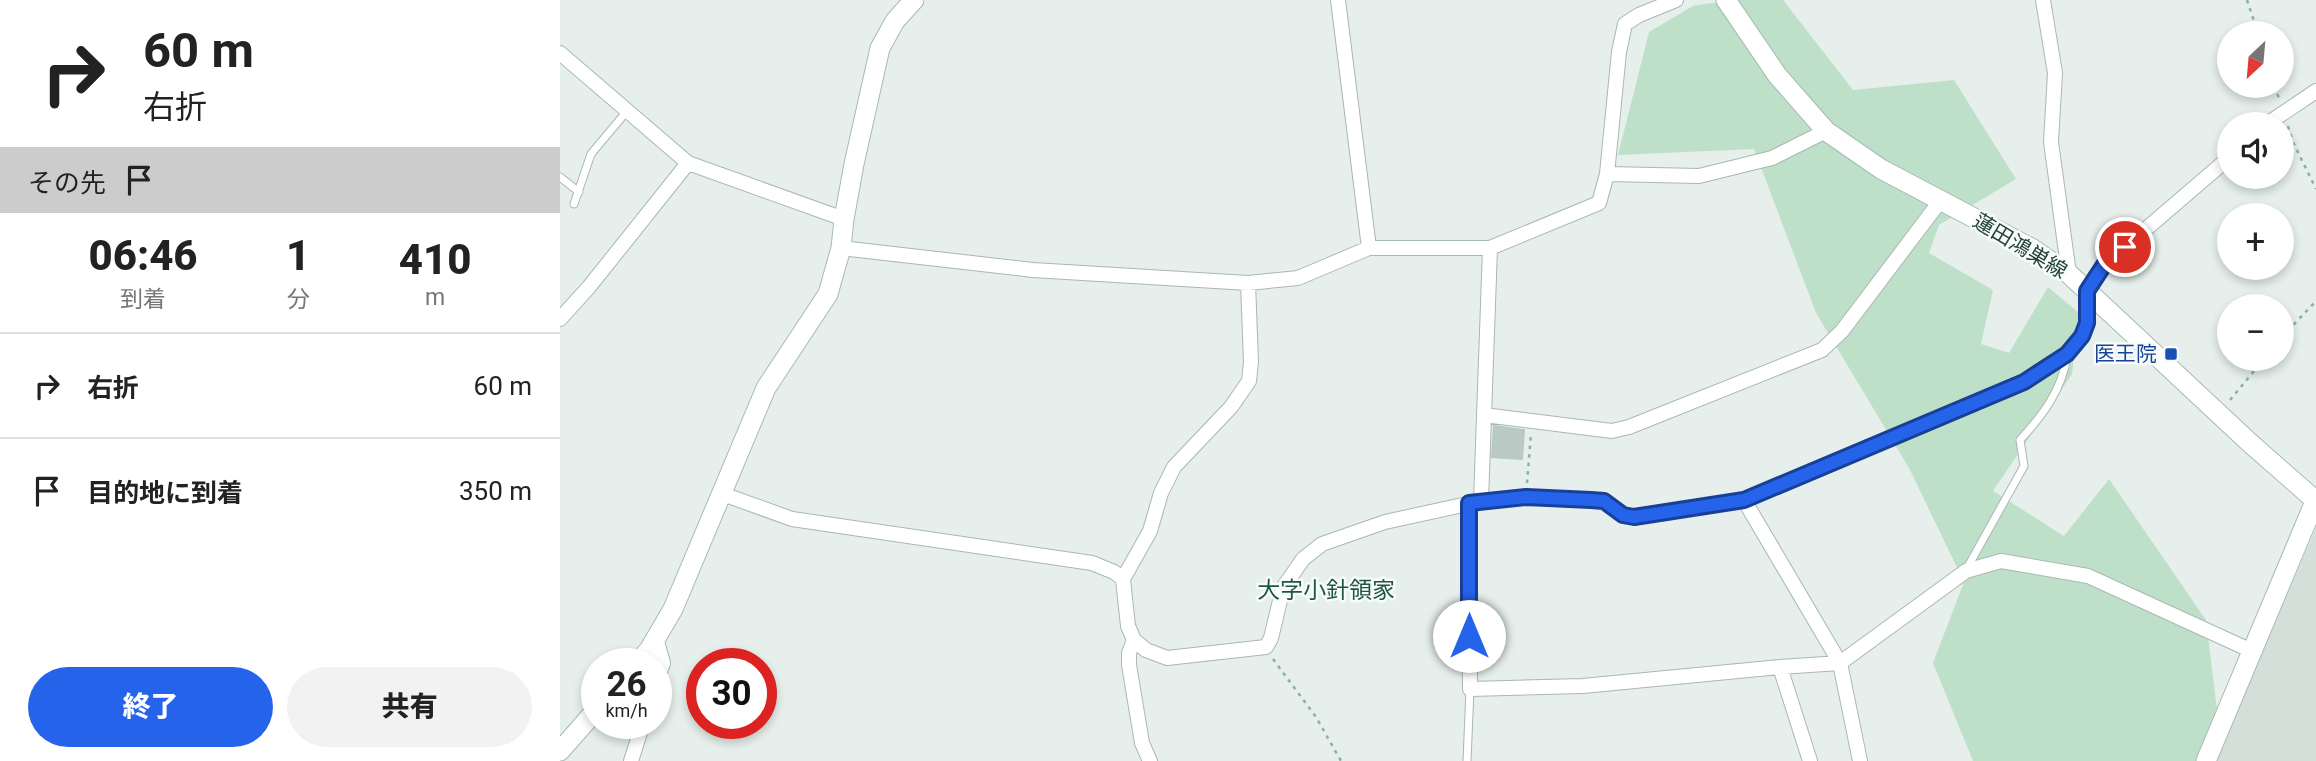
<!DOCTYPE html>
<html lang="ja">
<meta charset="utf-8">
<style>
:root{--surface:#fff;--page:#f2f2f2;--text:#222;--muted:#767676;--line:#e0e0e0;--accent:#2563eb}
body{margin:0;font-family:Roboto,"Noto Sans JP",sans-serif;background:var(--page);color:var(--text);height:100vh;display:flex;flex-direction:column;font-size:26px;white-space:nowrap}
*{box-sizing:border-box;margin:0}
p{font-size:23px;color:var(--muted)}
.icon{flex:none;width:38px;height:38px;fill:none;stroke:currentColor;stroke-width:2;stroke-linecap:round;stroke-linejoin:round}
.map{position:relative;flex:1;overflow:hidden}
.panel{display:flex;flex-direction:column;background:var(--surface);width:560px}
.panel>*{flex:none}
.top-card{background:#fff;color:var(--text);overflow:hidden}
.needle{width:46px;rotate:206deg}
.fabs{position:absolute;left:1657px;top:21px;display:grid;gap:14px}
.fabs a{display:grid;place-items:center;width:77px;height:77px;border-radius:50%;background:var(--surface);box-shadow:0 4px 10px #0003;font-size:35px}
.speed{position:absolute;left:21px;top:648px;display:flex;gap:14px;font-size:35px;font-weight:700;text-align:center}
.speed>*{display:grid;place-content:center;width:91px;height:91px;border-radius:50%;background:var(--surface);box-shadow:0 4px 10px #0003;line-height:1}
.speed small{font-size:18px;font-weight:400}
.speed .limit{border:10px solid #d22;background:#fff;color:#111}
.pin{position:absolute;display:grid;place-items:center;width:60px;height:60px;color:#fff;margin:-30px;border:4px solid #fff;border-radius:50%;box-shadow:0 2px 7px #0007}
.me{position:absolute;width:77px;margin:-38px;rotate:0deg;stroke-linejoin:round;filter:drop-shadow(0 0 5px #0008)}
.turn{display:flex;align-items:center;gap:24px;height:147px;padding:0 28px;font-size:32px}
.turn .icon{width:91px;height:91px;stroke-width:2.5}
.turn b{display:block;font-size:49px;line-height:60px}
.then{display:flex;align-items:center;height:66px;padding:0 28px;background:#0003;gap:14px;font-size:26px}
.eta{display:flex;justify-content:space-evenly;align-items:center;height:119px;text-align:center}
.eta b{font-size:42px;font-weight:800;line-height:49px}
.cta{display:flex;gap:14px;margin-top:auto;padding:14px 28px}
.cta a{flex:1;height:80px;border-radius:42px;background:var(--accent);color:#fff;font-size:28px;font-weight:800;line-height:80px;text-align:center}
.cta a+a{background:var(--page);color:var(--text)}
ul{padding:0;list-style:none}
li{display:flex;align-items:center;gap:21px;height:105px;padding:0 28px;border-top:2px solid var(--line)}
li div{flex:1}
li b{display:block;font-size:26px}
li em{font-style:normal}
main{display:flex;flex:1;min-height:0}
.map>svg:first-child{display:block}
.built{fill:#d4dfda}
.green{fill:#bfe0c8}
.building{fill:#bbcac4;stroke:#b8c9c2;stroke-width:2}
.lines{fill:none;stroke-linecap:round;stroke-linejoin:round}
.lane-casing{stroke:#a8b8b2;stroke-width:9}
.street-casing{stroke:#a8b8b2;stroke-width:16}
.secondary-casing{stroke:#a4bbb3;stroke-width:21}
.path{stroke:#86b3a5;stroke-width:2.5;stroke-dasharray:3.5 5;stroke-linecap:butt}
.lane{stroke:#fff;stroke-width:7}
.street{stroke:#fff;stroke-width:14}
.secondary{stroke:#fff;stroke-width:19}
.route-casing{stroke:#184099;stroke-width:18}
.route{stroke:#2563eb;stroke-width:12}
.transit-dot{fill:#1a4fb4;stroke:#f7fbf9;stroke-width:2.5}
.labels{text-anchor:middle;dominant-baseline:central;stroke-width:5;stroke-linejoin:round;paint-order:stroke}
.street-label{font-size:21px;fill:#24423a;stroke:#f7fbf9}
.transit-label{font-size:21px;fill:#164399;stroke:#f7fbf9;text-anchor:end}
.neighbourhood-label{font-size:23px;fill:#1f5548;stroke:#f7fbf9}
</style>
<main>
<section class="panel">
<div class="top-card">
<div class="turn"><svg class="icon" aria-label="right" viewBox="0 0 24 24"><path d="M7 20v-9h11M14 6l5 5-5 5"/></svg><div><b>60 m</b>右折</div></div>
<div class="then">その先<svg class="icon" aria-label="arrive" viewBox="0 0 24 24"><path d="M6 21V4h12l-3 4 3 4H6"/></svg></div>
</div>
<div class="eta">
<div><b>06:46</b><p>到着</p></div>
<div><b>1</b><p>分</p></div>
<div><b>410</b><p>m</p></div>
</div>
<ul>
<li><svg class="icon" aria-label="right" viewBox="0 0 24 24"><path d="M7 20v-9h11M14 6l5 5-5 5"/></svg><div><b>右折</b></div><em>60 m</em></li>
<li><svg class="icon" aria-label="arrive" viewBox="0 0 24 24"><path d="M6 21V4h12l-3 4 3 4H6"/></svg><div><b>目的地に到着</b></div><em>350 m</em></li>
</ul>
<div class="cta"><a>終了</a><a>共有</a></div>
</section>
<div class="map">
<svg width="1756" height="761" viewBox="0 0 1756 761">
<rect width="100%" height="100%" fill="#e6efeb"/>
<path class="built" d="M1756 528V761H1657L1700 657Z"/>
<path class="green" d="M1171 0H1223L1293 90 1394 80 1456 179 1379 225 1369 253 1433 290 1421 344 1449 353 1488 287 1519 313 1512 374 1433 491 1504 536 1549 479 1646 620 1657 710 1636 761H1413L1373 663 1404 582 1349 468 1256 313 1194 149 1058 155 1089 32 1133 6Z"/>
<path class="building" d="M934 426 964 430 962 459 932 457Z"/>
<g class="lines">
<g class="lane-casing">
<path id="lane" d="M0 177 19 192
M14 204 31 154 67 111
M1406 570 1464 466 1460 440C1483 415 1502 390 1507 356
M907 761 910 689"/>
</g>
<g class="street-casing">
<path id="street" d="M778 0 809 248
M1116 0 1079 15 1065 24 1059 52 1047 174 1139 176 1212 158 1266 131
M1483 0 1495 73 1491 142 1509 274
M0 53 128 163 284 219
M1707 124 1756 91
M281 248 473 270 688 283 738 278 809 248H930L1039 203 1047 174
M688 283 691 362 689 381 671 407 614 467 601 493 590 531 563 579 568 626 574 640 586 650 607 658 706 647 711 638 723 588 743 559 762 544 825 522 921 501 966 497 1044 501 1063 515 1074 517 1184 500 1464 381 1507 354 1522 336 1526 323 1527 291 1544 265 1670 157
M0 319 29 287 128 163
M924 415 1052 431 1069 427 1262 350 1282 331 1381 200
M160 493 232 519 532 563 554 572 563 579
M1184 500 1280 663 1300 761
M921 501 930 248
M909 503 910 689 1023 686 1220 667 1250 761
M96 638 103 663 96 683
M574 640 569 653V665L582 743 590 761
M1220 667 1280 663 1406 571 1441 561 1528 576 1692 651
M71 761 83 723"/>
</g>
<g class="secondary-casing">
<path id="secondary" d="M1166 0 1217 75 1266 131 1321 169 1473 249 1509 274 1690 443 1756 501
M77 663 89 650 113 609 206 388 268 294 281 248 284 219 294 164 320 48 335 21 354 0
M0 751 37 709
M1646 761 1756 499"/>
</g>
<path class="path" d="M1687 0 1698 33
M1715 86 1719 99
M1728 126 1733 142 1756 189
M1722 337 1756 301
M1670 400 1704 359
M967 483 971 434
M713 659 756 717 781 761"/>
<use href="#lane" class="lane"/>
<use href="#street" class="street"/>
<use href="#secondary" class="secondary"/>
</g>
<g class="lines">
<g class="route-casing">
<path id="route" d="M909 636V503L966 497 1031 500 1044 501 1063 515 1074 517 1184 500 1464 382 1507 354 1522 336 1527 323V291L1544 265 1565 247"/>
</g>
<use href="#route" class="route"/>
</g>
<rect class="transit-dot" x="1604" y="347" width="14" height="14" rx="3.5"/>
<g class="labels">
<g class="street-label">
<text transform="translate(1460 246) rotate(31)">蓮田鴻巣線</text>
</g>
<g class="transit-label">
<text x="1597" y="354">医王院</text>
</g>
<g class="neighbourhood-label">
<text x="766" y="590">大字小針領家</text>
</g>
</g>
</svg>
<div class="fabs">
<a><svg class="needle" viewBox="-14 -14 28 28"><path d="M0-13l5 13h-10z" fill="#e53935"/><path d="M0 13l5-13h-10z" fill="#767676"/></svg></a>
<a><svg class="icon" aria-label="sound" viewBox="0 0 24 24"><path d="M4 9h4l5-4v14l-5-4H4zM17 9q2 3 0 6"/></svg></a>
<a>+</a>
<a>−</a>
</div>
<div class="speed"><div>26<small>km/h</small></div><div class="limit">30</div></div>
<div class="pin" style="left:1565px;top:247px;background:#d93025"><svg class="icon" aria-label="arrive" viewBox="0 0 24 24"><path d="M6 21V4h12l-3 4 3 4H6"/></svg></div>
<svg class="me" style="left:909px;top:636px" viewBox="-20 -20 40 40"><circle r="19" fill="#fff"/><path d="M0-13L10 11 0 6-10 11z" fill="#2563eb"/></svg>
</div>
</main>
